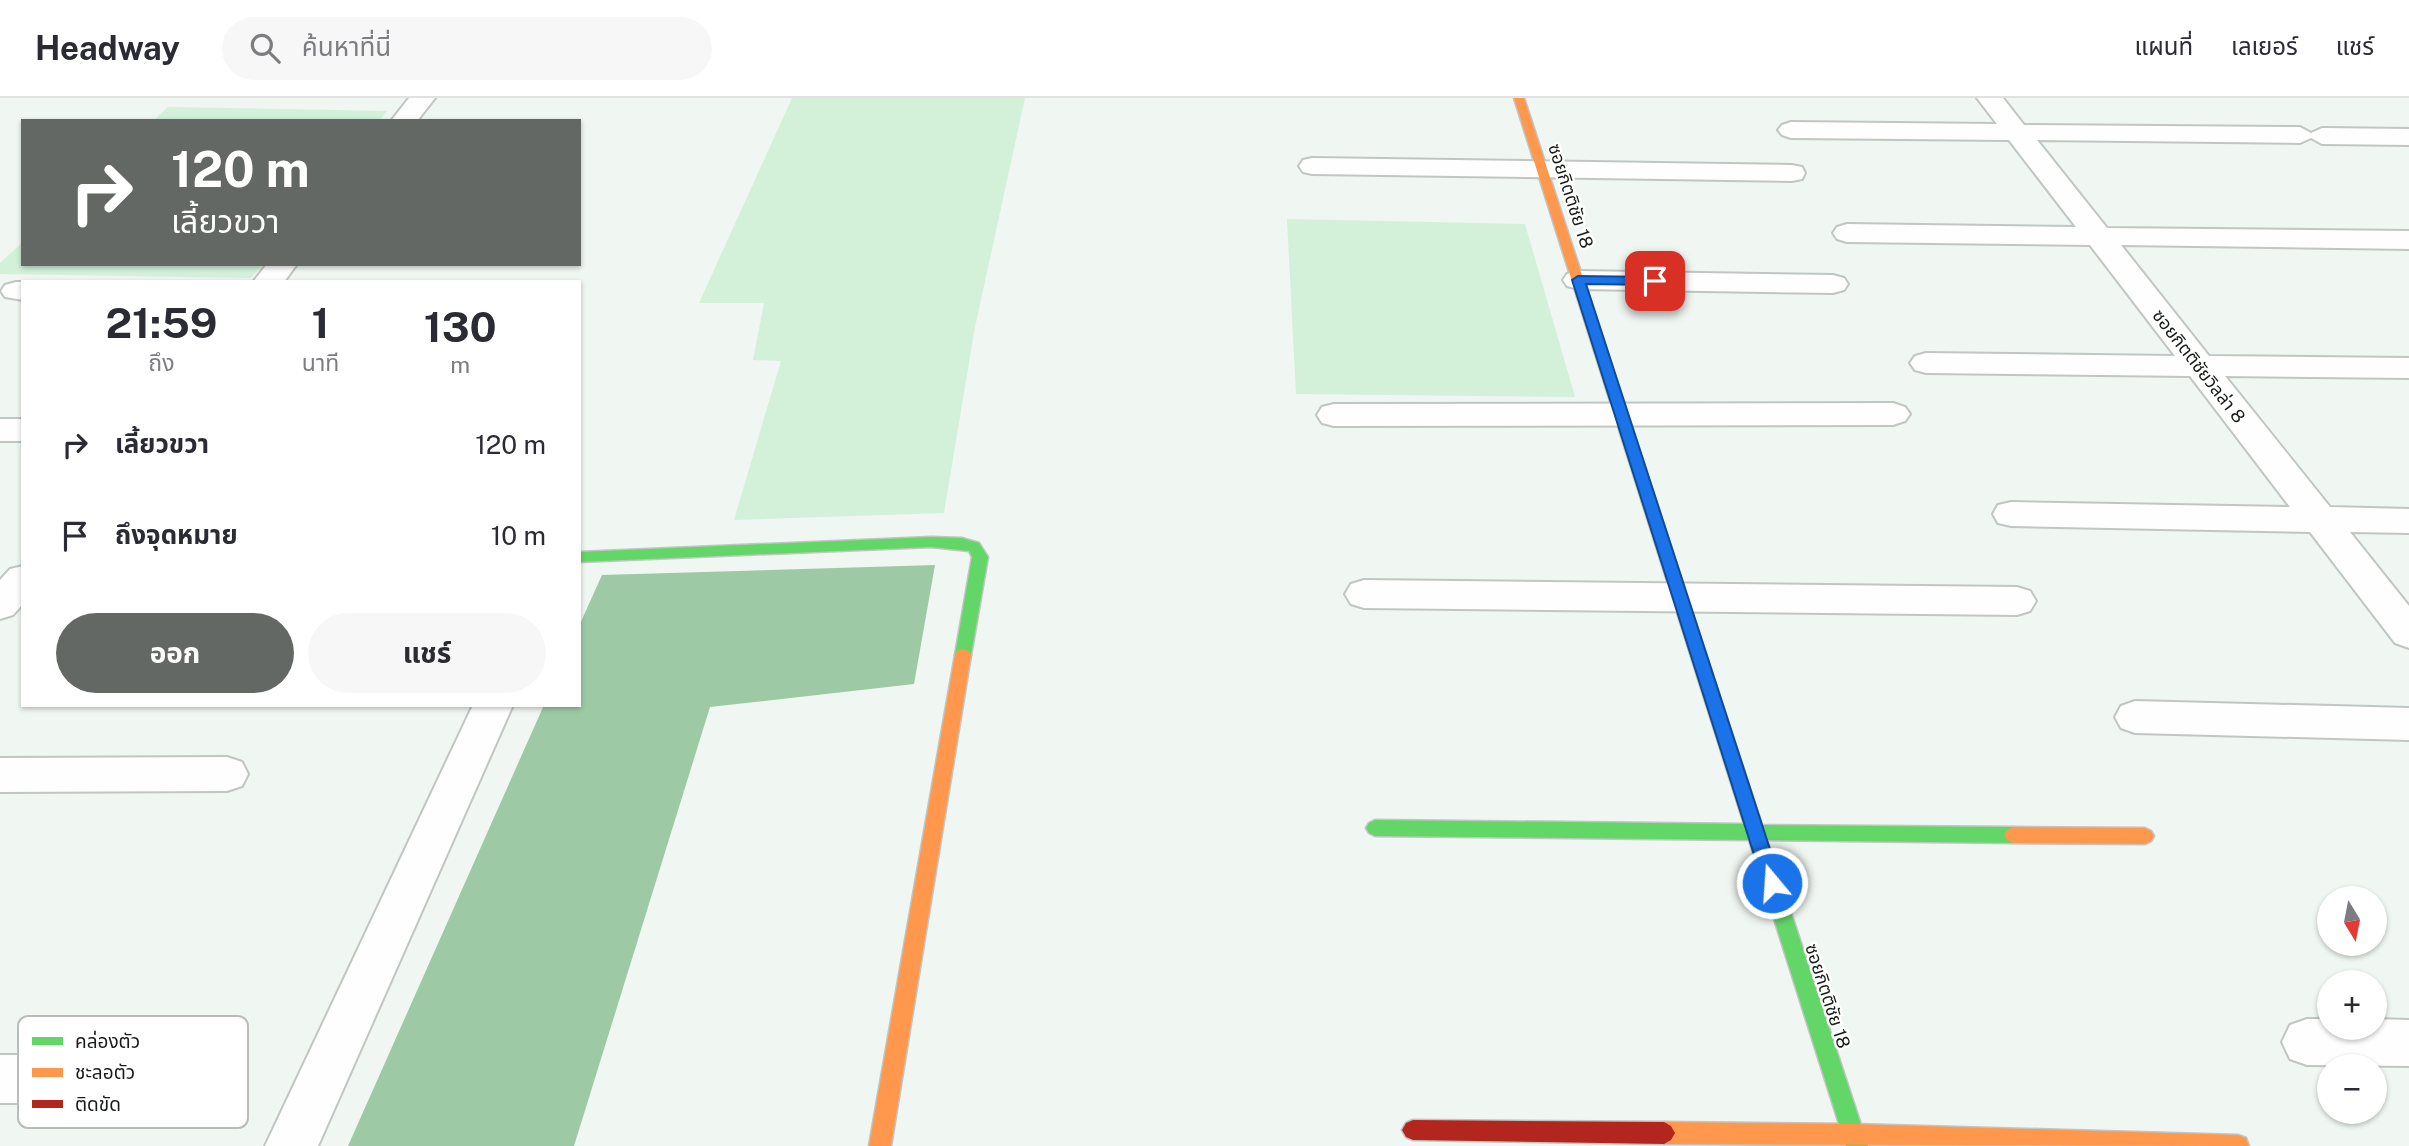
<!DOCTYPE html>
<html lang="th">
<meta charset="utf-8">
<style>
:root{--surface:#fff;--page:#f7f7f7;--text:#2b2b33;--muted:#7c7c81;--line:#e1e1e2;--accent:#646864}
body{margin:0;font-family:"Public Sans","Noto Sans Thai",sans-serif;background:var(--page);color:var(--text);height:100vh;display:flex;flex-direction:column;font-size:26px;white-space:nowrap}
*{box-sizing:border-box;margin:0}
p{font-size:23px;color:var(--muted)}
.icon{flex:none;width:38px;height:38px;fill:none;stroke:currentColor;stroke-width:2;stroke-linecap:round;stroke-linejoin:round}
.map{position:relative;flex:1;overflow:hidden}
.side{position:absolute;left:21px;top:182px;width:560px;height:427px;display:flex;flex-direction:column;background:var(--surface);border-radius:0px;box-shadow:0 2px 5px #0004}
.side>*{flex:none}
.hud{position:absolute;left:21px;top:21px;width:560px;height:147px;border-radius:0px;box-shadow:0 2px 5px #0004;background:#646864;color:#fff;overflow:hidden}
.needle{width:46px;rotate:170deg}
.buttons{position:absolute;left:2317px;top:788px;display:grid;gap:14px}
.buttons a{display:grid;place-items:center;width:70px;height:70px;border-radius:50%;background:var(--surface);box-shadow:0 2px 5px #0004;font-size:35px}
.pin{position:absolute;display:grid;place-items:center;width:60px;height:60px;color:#fff;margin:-30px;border-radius:14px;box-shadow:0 4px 10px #0006}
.me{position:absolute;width:77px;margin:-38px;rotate:342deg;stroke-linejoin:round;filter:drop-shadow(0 0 5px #0008)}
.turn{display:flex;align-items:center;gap:24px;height:147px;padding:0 35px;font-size:32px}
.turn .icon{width:91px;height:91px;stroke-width:2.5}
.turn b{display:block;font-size:49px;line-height:60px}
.eta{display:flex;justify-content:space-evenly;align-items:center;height:119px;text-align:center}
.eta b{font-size:42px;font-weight:700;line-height:49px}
.action{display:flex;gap:14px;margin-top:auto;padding:14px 35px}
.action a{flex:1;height:80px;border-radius:42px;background:var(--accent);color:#fff;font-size:28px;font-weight:700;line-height:80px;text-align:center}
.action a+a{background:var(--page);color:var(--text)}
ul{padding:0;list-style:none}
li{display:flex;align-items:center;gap:21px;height:91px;padding:0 35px}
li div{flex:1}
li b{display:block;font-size:26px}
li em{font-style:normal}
header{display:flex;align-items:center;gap:42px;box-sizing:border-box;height:98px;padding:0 35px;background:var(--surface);border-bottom:2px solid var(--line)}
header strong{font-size:33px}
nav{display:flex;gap:38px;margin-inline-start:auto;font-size:24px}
.search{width:490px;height:63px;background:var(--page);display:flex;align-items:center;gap:18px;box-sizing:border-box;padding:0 24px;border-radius:38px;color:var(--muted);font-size:26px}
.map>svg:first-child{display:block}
.green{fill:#d3f0d8}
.water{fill:#9ec9a5}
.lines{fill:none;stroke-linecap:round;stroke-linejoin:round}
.street-casing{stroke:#c1c6c2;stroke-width:4}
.fast-casing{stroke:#c1c6c2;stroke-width:3}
.slow-casing{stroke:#c1c6c2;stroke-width:3}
.jam-casing{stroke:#c1c6c2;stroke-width:3}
.street{fill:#fdfefd;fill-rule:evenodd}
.fast{fill:#63d668;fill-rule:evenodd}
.slow{fill:#ff974d;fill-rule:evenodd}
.jam{fill:#b3261e;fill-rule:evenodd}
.route{fill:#1a73e8;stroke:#114b97;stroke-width:2}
.labels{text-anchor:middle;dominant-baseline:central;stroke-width:5;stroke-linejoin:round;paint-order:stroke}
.street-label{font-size:18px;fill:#181c18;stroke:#fff}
.key{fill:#fff;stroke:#babbba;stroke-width:2}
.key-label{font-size:19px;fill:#181c18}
</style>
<header>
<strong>Headway</strong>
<div class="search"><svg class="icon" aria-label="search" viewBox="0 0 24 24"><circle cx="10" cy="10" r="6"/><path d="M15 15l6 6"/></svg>ค้นหาที่นี่</div>
<nav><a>แผนที่</a><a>เลเยอร์</a><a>แชร์</a></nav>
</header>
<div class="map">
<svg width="2409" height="1048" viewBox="0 0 2409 1048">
<rect width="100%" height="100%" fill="#f0f6f1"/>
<path class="green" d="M792 0H1025L975 229 944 415 734 422 781 263 753 262 764 205H699Z
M168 9 387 13 379 23H153Z
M1287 121 1525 126 1575 299 1296 296Z
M23 144V166H263L251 180 0 176V165Z"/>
<path class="water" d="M935 467 914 586 710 609 574 1048H348L544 607H579V528L602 477Z"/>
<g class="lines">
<g class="street-casing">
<path id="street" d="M409 0H435L417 23H391Z
M1977 0H2003L2024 27 2300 29 2311 35 2322 30 2409 31V47L2322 46 2311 40 2300 45 2037 42 2107 130 2409 133V151L2121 147 2209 258 2409 260V280L2225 278 2330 409 2409 411V435L2350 434 2409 508V550L2395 545 2310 434 2011 428 1998 425 1993 416 1998 407 2011 404 2290 409 2190 278 1926 275 1915 272 1910 265 1915 258 1926 255 2175 258 2090 147 1847 144 1837 141 1833 135 1837 129 1847 126 2076 129 2009 42 1791 40 1782 37 1778 32 1782 27 1791 24 1997 26Z
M1312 60 1792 67 1802 69 1805 75 1802 81 1792 83 1312 76 1303 74 1299 68 1303 62Z
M267 166H297L284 184H253Z
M1578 173 1833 177 1844 180 1848 186 1844 192 1833 195 1578 191 1567 188 1563 182 1567 176Z
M16 184H23V202L5 199 1 193 5 187Z
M1893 305 1905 309 1910 316 1905 323 1893 327 1334 328 1322 325 1317 317 1322 309 1334 306Z
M0 321H23V343H0Z
M23 468V506L13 517 0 521V482L10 471Z
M1364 482 2017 489 2030 493 2036 503 2030 513 2017 517 1364 510 1351 506 1345 496 1351 486Z
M2135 603 2409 610V642L2135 635 2121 630 2115 619 2121 608Z
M473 607H513L318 1048H265Z
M227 659 242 664 248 676 242 688 227 693 0 694V660Z
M2307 921H2329V929H2375V921L2409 922V968L2307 967 2290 961 2282 944 2290 927Z
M0 957H27L45 964 52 981 45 998 27 1005H0Z"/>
</g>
<g class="fast-casing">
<path id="fast" d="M1649 399 1656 404 1762 727 2013 729 2019 732 2022 737 2019 742 2013 745 1767 742 1868 1048H1846L1749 742 1375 738 1369 735 1366 730 1369 725 1375 722 1744 726 1642 404Z
M931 439 962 440 979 445 988 459 971 557 969 561H957L955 557 972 459 969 453 931 449 579 464V454Z"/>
</g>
<g class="slow-casing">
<path id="slow" d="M1514 0H1524L1656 404 1654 408H1644L1642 404Z
M963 551 969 553 971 557 891 1048H869L955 557 957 553Z
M2013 729 2145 730 2151 733 2154 738 2151 743 2145 746 2013 745 2007 742 2004 737 2007 732Z
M1664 1024 1853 1026 2238 1037 2246 1040 2249 1048 1664 1046 1657 1042 1653 1035 1657 1028Z"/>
</g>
<g class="jam-casing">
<path id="jam" d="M1413 1022 1664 1024 1671 1028 1675 1035 1671 1042 1664 1046 1413 1042 1406 1039 1402 1032 1406 1025Z"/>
</g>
<use href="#street" class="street"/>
<use href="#fast" class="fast"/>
<use href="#slow" class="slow"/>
<use href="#jam" class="jam"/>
</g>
<path class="route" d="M1578 178 1655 179 1661 183 1655 187 1586 186 1781 785 1779 790 1772 793 1765 790 1763 785 1572 182Z"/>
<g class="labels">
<g class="street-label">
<text transform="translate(1571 98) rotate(72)">ซอยกิตติชัย 18</text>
<text transform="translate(2199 268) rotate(52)">ซอยกิตติชัยวิลล่า 8</text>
<text transform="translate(1828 898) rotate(72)">ซอยกิตติชัย 18</text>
</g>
</g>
<rect x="18" y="918" width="230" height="112" rx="10" class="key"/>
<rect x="32" y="939" width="31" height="8" fill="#63d668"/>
<rect x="32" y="970" width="31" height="9" fill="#ff974d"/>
<rect x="32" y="1002" width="31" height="8" fill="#b3261e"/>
<g class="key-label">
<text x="75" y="950">คล่องตัว</text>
<text x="75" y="981">ชะลอตัว</text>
<text x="75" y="1013">ติดขัด</text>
</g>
</svg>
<div class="buttons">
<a><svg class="needle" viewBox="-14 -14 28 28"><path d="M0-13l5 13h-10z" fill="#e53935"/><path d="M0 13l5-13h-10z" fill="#7c7c81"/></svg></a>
<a>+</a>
<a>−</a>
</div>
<div class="pin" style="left:1655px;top:183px;background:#d93025"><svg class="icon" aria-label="arrive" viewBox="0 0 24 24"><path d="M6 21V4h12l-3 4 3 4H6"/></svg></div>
<svg class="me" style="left:1772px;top:785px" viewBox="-20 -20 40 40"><circle r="17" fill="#1a73e8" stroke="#fff" stroke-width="3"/><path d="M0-11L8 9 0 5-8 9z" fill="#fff"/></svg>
<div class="hud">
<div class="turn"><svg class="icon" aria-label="right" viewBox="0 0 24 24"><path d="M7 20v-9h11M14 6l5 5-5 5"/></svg><div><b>120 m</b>เลี้ยวขวา</div></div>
</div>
<section class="side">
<div class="eta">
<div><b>21:59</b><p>ถึง</p></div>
<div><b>1</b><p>นาที</p></div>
<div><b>130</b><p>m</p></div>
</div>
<ul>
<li><svg class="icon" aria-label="right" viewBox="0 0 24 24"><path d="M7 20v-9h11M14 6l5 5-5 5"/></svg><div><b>เลี้ยวขวา</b></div><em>120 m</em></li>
<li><svg class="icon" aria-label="arrive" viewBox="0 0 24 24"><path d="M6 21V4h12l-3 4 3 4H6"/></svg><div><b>ถึงจุดหมาย</b></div><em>10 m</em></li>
</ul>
<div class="action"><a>ออก</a><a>แชร์</a></div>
</section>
</div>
